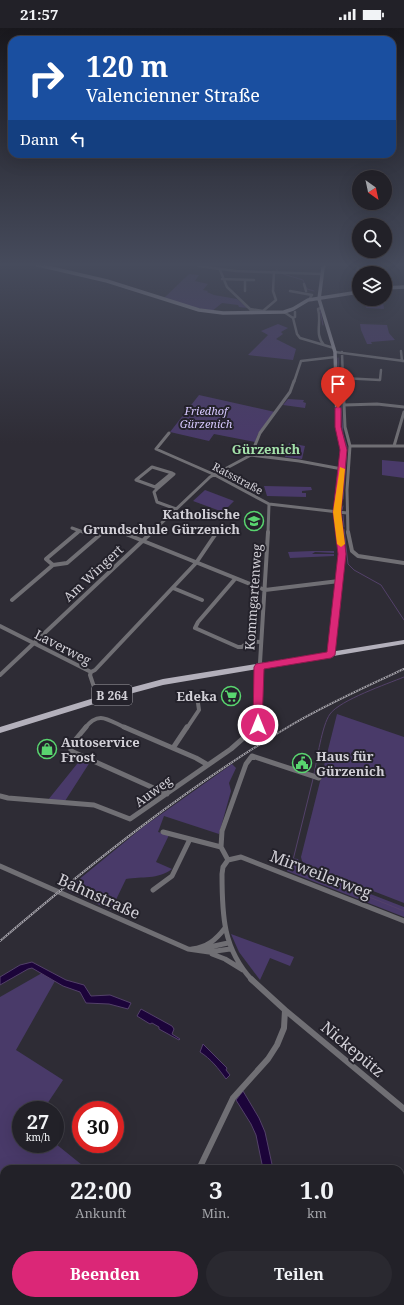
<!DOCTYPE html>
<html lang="de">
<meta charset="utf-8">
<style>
:root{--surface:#222128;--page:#2a2930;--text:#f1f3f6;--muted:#a2a3a8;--line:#3f3e45;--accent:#db2777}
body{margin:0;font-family:"Noto Serif",serif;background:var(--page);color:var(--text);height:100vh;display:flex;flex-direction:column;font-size:15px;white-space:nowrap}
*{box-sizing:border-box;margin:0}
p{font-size:13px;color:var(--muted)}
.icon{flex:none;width:22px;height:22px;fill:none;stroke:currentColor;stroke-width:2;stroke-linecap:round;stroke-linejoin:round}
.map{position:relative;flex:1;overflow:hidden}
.side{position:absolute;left:0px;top:1137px;width:404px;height:140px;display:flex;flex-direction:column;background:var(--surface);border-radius:12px 12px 0 0;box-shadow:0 4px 16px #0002,0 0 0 1px var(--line)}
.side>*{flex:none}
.banner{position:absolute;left:8px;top:8px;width:388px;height:122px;border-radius:12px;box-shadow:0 4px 16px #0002,0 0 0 1px var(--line);background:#1a4fa0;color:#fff;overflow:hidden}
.needle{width:26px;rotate:147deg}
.controls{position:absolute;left:352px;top:142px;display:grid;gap:8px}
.controls a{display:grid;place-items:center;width:40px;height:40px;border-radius:50%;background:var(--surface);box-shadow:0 4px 16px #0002,0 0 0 1px var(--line);font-size:20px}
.speed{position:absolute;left:12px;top:1073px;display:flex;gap:8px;font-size:20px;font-weight:700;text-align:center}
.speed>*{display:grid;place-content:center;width:52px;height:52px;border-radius:50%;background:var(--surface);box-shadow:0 4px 16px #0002,0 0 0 1px var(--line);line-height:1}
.speed small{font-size:10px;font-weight:400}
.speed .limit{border:6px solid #d22;background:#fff;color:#111}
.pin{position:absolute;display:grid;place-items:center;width:34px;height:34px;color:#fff;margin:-41px -17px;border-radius:50% 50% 50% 0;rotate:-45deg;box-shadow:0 0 4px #0007}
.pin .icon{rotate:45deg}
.me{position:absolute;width:44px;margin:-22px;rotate:0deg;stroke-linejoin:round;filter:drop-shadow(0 0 3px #0008)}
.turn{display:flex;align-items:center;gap:14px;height:84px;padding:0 12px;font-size:18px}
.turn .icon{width:52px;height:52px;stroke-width:2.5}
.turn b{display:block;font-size:28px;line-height:34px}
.then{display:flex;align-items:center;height:38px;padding:0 12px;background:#0003;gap:8px;font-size:15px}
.eta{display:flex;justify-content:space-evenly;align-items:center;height:68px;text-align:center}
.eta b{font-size:24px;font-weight:700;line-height:28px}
.button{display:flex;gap:8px;margin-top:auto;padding:8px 12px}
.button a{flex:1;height:46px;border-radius:24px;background:var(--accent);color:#fff;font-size:16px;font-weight:700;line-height:46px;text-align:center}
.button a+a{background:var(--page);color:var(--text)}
.status{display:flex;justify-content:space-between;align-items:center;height:28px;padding:0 20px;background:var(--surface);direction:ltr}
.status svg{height:11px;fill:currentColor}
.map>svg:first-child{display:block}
.green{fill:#493a69}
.water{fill:#1c043a;stroke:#534169}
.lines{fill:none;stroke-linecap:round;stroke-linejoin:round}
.stream{stroke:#534169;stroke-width:1}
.street-far4{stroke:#706f74;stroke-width:2.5}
.street-far3{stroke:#706f74;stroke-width:3}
.street-far2{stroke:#706f74;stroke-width:4}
.street-far1{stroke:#706f74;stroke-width:5}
.street{stroke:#706f74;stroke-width:6}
.secondary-far2{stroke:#96949c;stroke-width:3.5}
.secondary-far1{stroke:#96949c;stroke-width:4.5}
.secondary{stroke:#96949c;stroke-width:5.5}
.primary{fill:#b3b0bb;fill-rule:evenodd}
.rail-casing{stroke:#a6a4ab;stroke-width:2}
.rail{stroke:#24222b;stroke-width:1;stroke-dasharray:1.5;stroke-linecap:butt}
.route{fill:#db2777;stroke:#8e194d}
.slow{fill:#f59e0b}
.labels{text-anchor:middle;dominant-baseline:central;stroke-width:4;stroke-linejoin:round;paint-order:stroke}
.far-park-label{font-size:11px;font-style:italic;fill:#d6c8fe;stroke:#24222b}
.far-street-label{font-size:11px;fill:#d2d0d7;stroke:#24222b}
.shield{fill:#24222b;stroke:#9e9ca3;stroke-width:1}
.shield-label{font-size:12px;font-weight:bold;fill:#d2d0d7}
.far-quarter-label{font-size:13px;font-weight:bold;fill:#a4e2aa;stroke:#24222b}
.poi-label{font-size:13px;font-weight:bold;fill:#d2d0d7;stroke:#24222b;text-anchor:end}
.street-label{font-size:13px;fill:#d2d0d7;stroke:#24222b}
.near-street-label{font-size:16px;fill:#d2d0d7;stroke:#24222b}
</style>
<div class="status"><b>21:57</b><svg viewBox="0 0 49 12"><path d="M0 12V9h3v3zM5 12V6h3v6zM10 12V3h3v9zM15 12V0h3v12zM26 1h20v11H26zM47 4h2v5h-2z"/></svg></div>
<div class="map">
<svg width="404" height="1277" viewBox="0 0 404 1277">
<rect width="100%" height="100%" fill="#2e2c35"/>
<path class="green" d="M189 246 199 247 195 253 208 256 203 262 208 263 207 264 214 267 237 271 248 280 239 279 238 277 222 275 211 284 163 271Z
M367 271H376V273L383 274 384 281 366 280Z
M278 296 288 300 281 304 283 306 276 311 296 321 293 332 248 327 268 307 261 303Z
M360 296 387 297 389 305 395 312 371 314 372 316H367L361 302Z
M199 367 275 384 258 406 255 414 214 406 209 413 170 404Z
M288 371 304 372 303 374 306 375 305 380 283 377Z
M289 415 305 418 302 431 285 429Z
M382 432 404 434V450L382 447Z
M264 458 311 459 312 462 302 463V465H306V469L267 468Z
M205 462 234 473 223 484 193 473Z
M312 523H334V525L315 524 312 526H334V528L290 530 288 524Z
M337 686 404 709V875L306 837 302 833 301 829Z
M81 731 90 734 65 773 48 772Z
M232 736 236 740 229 755 231 763 219 806 164 788 158 804 169 807 156 834 172 841C157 852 143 848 126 851L111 882 66 862 143 799Z
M291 830 298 831 300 836 306 841 404 879V889L287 843Z
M231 906 294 929 290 938 270 930 260 952 239 924Z
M42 945 55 953 16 1022 63 1052 43 1082H21L20 1117 56 1116 87 1141H4V1273H127L125 1277H0V969Z"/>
<path class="water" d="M32 934 66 952 84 957 91 968 110 967 131 975 128 981 109 976 86 975 80 964 63 958 32 940 28 941 0 957V949L20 937Z
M141 981 172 998 174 1001 172 1006 180 1011 179 1012 159 1001V999L152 995 150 996 137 988Z
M203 1016 227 1040 226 1042 230 1047 226 1051C218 1040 211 1031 200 1024Z
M243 1063 259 1090 265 1104 273 1141H263L256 1107 251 1096 236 1072Z"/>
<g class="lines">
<path class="stream" d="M272 236 277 240V243
M283 246 303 252 307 261 314 263
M320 282 323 297
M338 330 340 371
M341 377 343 406 347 419 343 471
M342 482 343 478
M343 487 344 499
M344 501 348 536 354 542 381 557 404 592
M314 746C317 732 322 697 330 686 340 672 387 656 404 649
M313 751 293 832 295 837 300 841 404 883"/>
<path class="street-far4" d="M359 236 354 255 359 263
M198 238 236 243 322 246
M220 242 227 259 250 281
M380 245 384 236
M222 251 254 252
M245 252V263
M304 256 306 263
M290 263 312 267 310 270 312 272
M384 271V274
M321 280 318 281C322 295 314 306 324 317
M284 284 293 290 297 306 300 310 334 320
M252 285 250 281 263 283 276 272 273 263 274 244
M293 290 295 289V284
M401 323 402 333
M335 324 404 333
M342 324 343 354
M342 350 380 352 381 342
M294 354 301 333 335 329"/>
<path class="street-far3" d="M343 353 345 399 350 418 347 462 348 505
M344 377 377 376 404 379
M169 405 156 421 213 446 269 476 347 485
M350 418H404
M394 418 404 384
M251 427 299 433 342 441
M172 445 152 439 136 452 158 460 154 464 157 474 176 481
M155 459 172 445 174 446 158 460
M72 500 83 504
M77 505 79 503
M102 505 109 499 123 505
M151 505 210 449 251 427 260 405 290 364 294 353
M217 505 219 501
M268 505 269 476"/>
<path class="street-far2" d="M121 504 265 562 339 553
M348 504 352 523 358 528 404 535
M53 537 46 531 78 504
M235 551 198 594 195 600 238 619H242L249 613 260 614
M173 560 202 572
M12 572 53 537 67 535 103 504
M0 598 91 644 90 647 98 671
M91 644 95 642 196 535 217 504
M0 647 152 504
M85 700C99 682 108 692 126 700
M187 700 199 682 198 675
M256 700 268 504"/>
<path class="street-far1" d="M86 699 71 717V723L167 766
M124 699 196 730 208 737
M173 720 187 699
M0 768 8 770 94 777 130 791 231 721 256 699
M163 804 221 819
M228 832 241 829 404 893
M0 838 188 921 209 924 230 921
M153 862 172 848 190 811
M205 920 228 915
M192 921C207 919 216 912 225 900
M212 926 225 931 243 942
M252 952C223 921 222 887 222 846L223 839 228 832 221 819 222 803 246 736 252 728 319 750"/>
<path class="street" d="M285 982 404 1081
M199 1141 233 1070 268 1031 277 1017 284 1000 285 982 251 951
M132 1277 134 1273"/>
<path class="secondary-far2" d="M34 236 107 253 199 282 223 285 284 284 293 281 308 272 359 264
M325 236 323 240 319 271 335 324 336 354
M385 260 404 259"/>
<path class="secondary-far1" d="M336 353 338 399 344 421 337 484 339 505"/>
<path class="secondary" d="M331 627 341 527 339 504"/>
<path class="primary" d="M404 612V616L163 657 107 672 0 705V699L107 666 163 651Z"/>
<g class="rail-casing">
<path id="rail" d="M0 913C93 834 188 758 293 696 329 675 367 658 404 641"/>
</g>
<use href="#rail" class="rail"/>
</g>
<linearGradient id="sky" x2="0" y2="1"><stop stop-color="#19181d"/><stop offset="0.57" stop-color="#464b5c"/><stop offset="1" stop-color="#464b5c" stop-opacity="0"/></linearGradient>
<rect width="404" height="415" fill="url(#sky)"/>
<path class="route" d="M338 378 341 380V399L347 422 341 484 346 526 335 627 331 630 264 641 262 697 261 700H254L253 697 254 639 256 636 327 624 338 526 333 484 340 422 335 399V380Z"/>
<path class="slow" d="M340 439 345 441 341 484 345 516 341 519 337 516 333 484Z"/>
<defs>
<g id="school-ring" transform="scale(1)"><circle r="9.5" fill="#24222b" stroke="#59d56f" stroke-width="1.5"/><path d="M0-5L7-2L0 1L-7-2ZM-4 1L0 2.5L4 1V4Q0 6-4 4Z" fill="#59d56f"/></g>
<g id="supermarket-ring" transform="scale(1)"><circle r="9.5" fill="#24222b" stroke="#59d56f" stroke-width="1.5"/><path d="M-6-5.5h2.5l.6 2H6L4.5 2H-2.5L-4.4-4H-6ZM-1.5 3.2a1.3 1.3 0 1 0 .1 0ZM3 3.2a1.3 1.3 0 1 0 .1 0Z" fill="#59d56f"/></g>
<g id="shop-ring" transform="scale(1)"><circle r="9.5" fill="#24222b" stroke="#59d56f" stroke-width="1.5"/><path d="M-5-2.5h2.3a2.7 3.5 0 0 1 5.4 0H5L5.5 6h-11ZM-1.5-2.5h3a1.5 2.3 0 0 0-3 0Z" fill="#59d56f"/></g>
<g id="civic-ring" transform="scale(1)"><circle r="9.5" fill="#24222b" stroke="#59d56f" stroke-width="1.5"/><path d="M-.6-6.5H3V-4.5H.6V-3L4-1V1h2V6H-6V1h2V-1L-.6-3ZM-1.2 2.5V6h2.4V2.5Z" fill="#59d56f"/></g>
</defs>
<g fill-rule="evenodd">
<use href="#school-ring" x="254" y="493"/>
<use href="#supermarket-ring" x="231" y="668"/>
<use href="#shop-ring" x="47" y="721"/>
<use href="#civic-ring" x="302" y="735"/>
</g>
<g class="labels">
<g class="far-park-label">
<text x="206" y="382">Friedhof<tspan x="206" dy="13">Gürzenich</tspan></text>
</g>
<g class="far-street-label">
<text transform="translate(238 450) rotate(28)">Ratsstraße</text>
</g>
<rect class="shield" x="92" y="657" width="40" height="20" rx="3"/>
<g class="shield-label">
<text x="112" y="667">B 264</text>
</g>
<g class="far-quarter-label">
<text x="266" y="421">Gürzenich</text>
</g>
<g class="poi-label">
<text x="240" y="486">Katholische<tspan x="240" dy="15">Grundschule Gürzenich</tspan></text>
<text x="217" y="668">Edeka</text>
<text x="61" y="714" text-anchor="start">Autoservice<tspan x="61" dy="15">Frost</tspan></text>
<text x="316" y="728" text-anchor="start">Haus für<tspan x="316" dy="15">Gürzenich</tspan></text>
</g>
<g class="street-label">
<text transform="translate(93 545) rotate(-43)">Am Wingert</text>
<text transform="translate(253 569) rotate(-86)">Kommgartenweg</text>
<text transform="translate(63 619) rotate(27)">Laverweg</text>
<text transform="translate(153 763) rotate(-36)">Auweg</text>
</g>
<g class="near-street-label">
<text transform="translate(321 846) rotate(21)">Mirweilerweg</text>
<text transform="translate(99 868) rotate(24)">Bahnstraße</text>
<text transform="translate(353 1021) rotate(40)">Nickepütz</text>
</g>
</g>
</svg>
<div class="controls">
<a><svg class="needle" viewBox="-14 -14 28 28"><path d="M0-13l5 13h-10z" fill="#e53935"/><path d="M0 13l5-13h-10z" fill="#a2a3a8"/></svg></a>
<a><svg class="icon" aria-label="search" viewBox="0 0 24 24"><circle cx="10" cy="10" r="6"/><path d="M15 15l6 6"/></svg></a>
<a><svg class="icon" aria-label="layers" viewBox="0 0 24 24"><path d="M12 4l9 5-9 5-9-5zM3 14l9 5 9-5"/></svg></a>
</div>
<div class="speed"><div>27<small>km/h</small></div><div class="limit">30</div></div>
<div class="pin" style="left:338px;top:380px;background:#d93025"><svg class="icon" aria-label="arrive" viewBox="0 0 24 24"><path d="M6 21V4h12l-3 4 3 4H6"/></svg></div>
<svg class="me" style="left:258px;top:697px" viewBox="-20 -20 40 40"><circle r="17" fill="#db2777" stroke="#fff" stroke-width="3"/><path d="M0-11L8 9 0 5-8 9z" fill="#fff"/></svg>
<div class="banner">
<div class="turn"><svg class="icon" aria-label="right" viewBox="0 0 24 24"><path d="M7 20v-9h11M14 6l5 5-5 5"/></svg><div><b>120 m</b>Valencienner Straße</div></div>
<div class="then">Dann<svg class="icon" aria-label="left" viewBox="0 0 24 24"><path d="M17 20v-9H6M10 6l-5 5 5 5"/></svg></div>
</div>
<section class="side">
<div class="eta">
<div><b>22:00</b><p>Ankunft</p></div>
<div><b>3</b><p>Min.</p></div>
<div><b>1.0</b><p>km</p></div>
</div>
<div class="button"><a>Beenden</a><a>Teilen</a></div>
</section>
</div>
